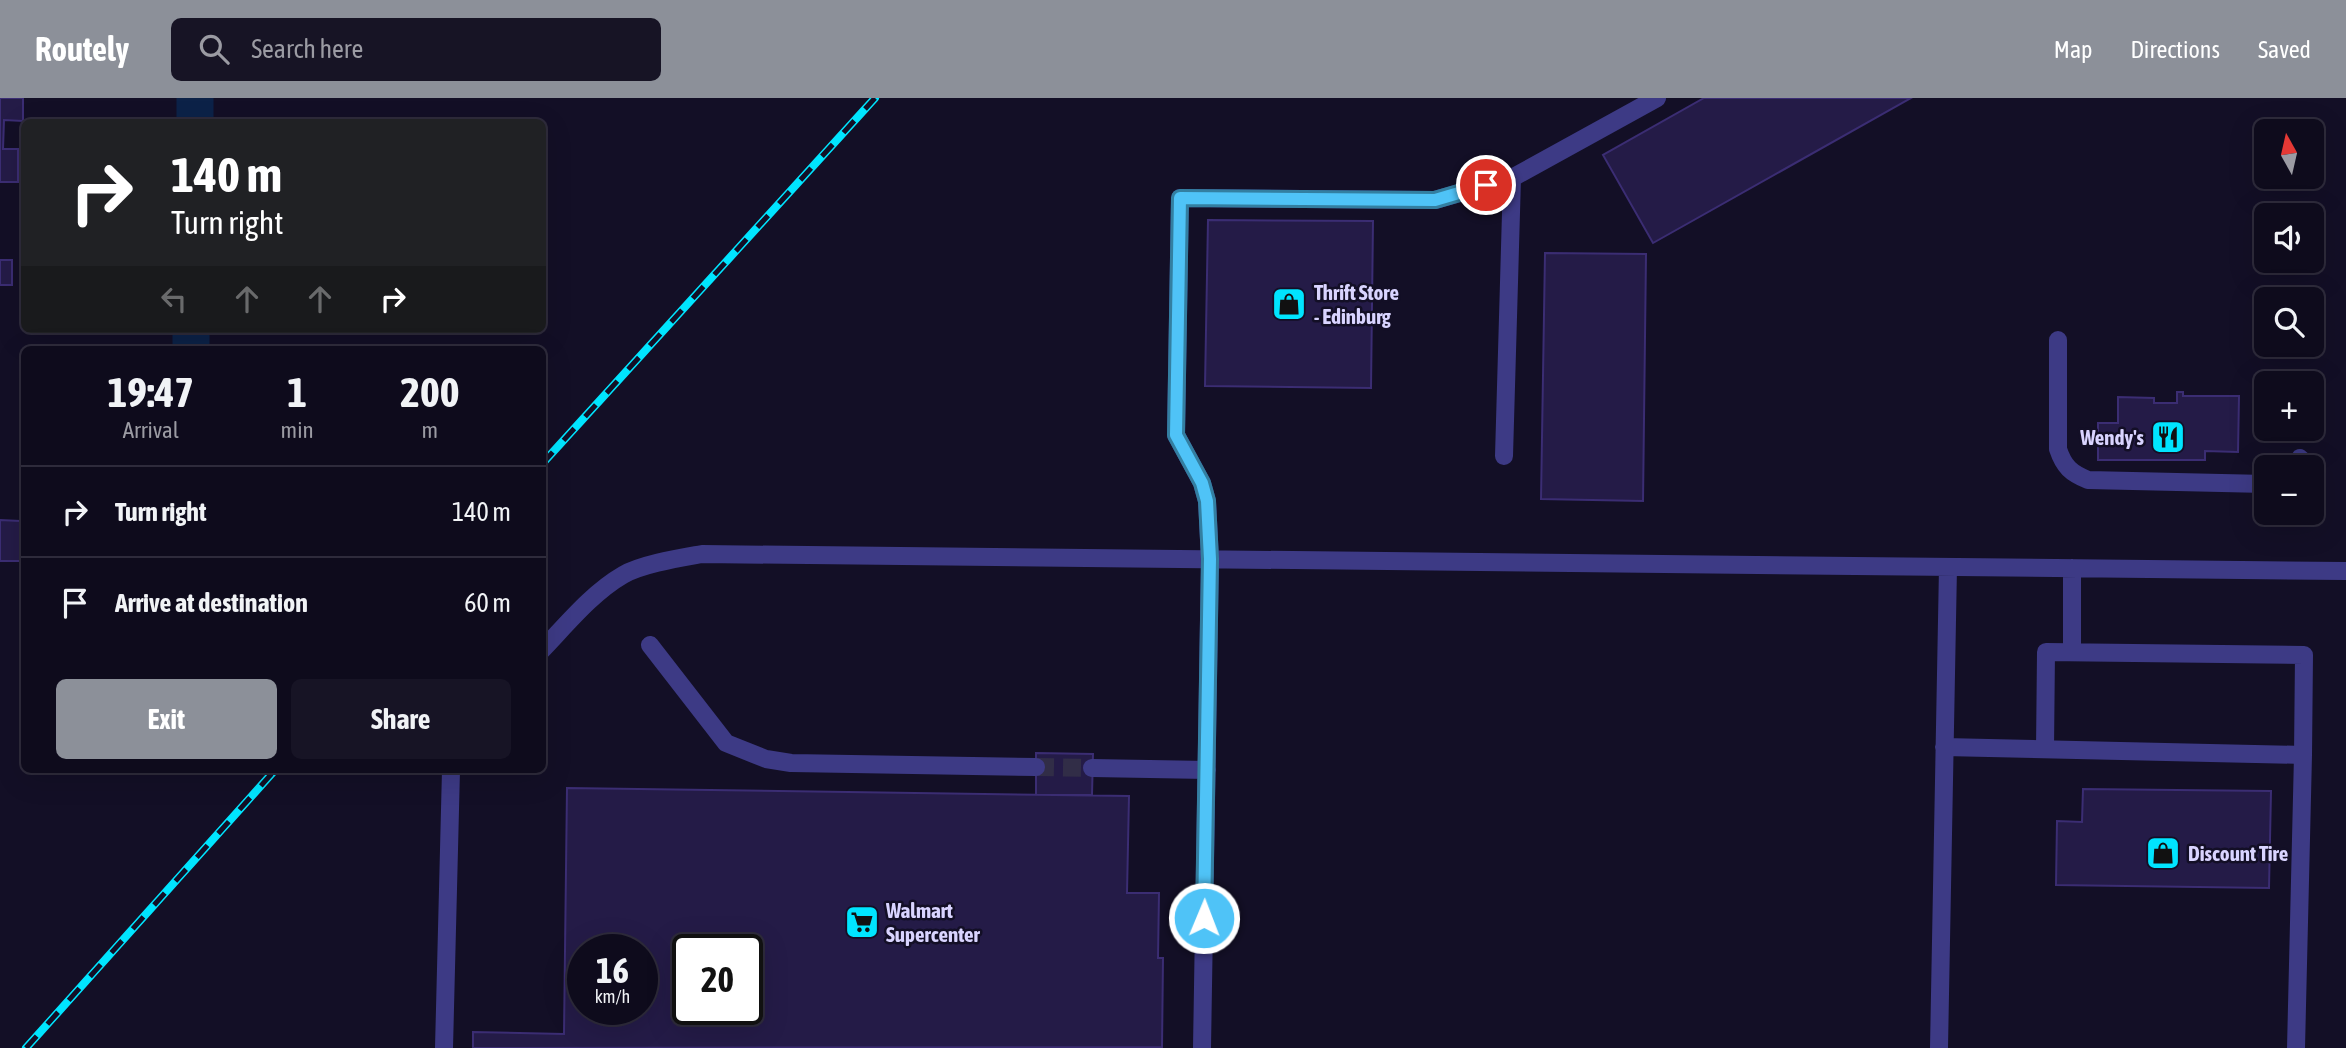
<!DOCTYPE html>
<meta charset="utf-8">
<style>
:root{--surface:#0e0b1c;--page:#171425;--text:#f1f3f6;--muted:#9b9ba3;--line:#2e2b3b;--accent:#8c9099}
body{margin:0;font-family:"Asap Condensed",sans-serif;background:var(--page);color:var(--text);height:100vh;display:flex;flex-direction:column;font-size:26px;white-space:nowrap}
*{box-sizing:border-box;margin:0}
p{font-size:23px;color:var(--muted)}
.icon{flex:none;width:38px;height:38px;fill:none;stroke:currentColor;stroke-width:2;stroke-linecap:round;stroke-linejoin:round}
.map{position:relative;flex:1;overflow:hidden}
.details{position:absolute;left:21px;top:248px;width:525px;height:427px;display:flex;flex-direction:column;background:var(--surface);border-radius:10px;box-shadow:0 7px 28px #0002,0 0 0 2px var(--line)}
.details>*{flex:none}
.guide{position:absolute;left:21px;top:21px;width:525px;height:214px;border-radius:10px;box-shadow:0 7px 28px #0002,0 0 0 2px var(--line);background:#202124;color:#fff;overflow:hidden}
.needle{width:46px;rotate:352deg}
.tools{position:absolute;left:2254px;top:21px;display:grid;gap:14px}
.tools a{display:grid;place-items:center;width:70px;height:70px;border-radius:10px;background:var(--surface);box-shadow:0 7px 28px #0002,0 0 0 2px var(--line);font-size:35px}
.speed{position:absolute;left:567px;top:836px;display:flex;gap:14px;font-size:35px;font-weight:700;text-align:center}
.speed>*{display:grid;place-content:center;width:91px;height:91px;border-radius:50%;background:var(--surface);box-shadow:0 7px 28px #0002,0 0 0 2px var(--line);line-height:1}
.speed small{font-size:18px;font-weight:400}
.speed .limit{border:4px solid #111;border-radius:10px;background:#fff;color:#111}
.pin{position:absolute;display:grid;place-items:center;width:60px;height:60px;color:#fff;margin:-30px;border:4px solid #fff;border-radius:50%;box-shadow:0 2px 7px #0007}
.me{position:absolute;width:77px;margin:-38px;rotate:1deg;stroke-linejoin:round;filter:drop-shadow(0 0 5px #0008)}
.turn{display:flex;align-items:center;gap:24px;height:147px;padding:0 35px;font-size:32px}
.turn .icon{width:91px;height:91px;stroke-width:2.5}
.turn b{display:block;font-size:49px;line-height:60px}
.lanes{display:flex;align-items:center;height:66px;padding:0 35px;background:#0003;justify-content:center;gap:35px;direction:ltr}
.lanes .off{opacity:.35}
.eta{display:flex;justify-content:space-evenly;align-items:center;height:119px;text-align:center}
.eta b{font-size:42px;font-weight:700;line-height:49px}
.primary-button{display:flex;gap:14px;margin-top:auto;padding:14px 35px}
.primary-button a{flex:1;height:80px;border-radius:10px;background:var(--accent);color:#fff;font-size:28px;font-weight:700;line-height:80px;text-align:center}
.primary-button a+a{background:var(--page);color:var(--text)}
ul{padding:0;list-style:none}
li{display:flex;align-items:center;gap:21px;height:91px;padding:0 35px;border-top:2px solid var(--line)}
li div{flex:1}
li b{display:block;font-size:26px}
li em{font-style:normal}
header{display:flex;align-items:center;gap:42px;box-sizing:border-box;height:98px;padding:0 35px;background:var(--accent);color:#fff}
header strong{font-size:33px}
nav{display:flex;gap:38px;margin-inline-start:auto;font-size:24px}
.search{width:490px;height:63px;background:var(--page);display:flex;align-items:center;gap:18px;box-sizing:border-box;padding:0 24px;border-radius:10px;color:var(--muted);font-size:26px}
.map>svg:first-child{display:block}
.lines{fill:none;stroke-linecap:round;stroke-linejoin:round}
.canal{stroke:#0c2248;stroke-width:37}
.building{fill:#241b47;stroke:#3b2d73;stroke-width:2;fill-rule:evenodd}
.minor-tunnel{stroke:#312d47;stroke-width:18;stroke-dasharray:18 9;stroke-linecap:butt}
.minor{stroke:#3d3a85;stroke-width:18}
.rail-casing{stroke:#00e5ff;stroke-width:8}
.rail{stroke:#130f26;stroke-width:5;stroke-dasharray:16;stroke-linecap:butt}
.route-casing{stroke:#337fa1;stroke-width:18}
.route{stroke:#4fc3f7;stroke-width:12}
.labels{text-anchor:middle;dominant-baseline:central;stroke-width:5;stroke-linejoin:round;paint-order:stroke}
.poi-label{font-size:21px;font-weight:bold;fill:#d9d4ff;stroke:#130f26;text-anchor:start}
</style>
<header>
<strong>Routely</strong>
<div class="search"><svg class="icon" aria-label="search" viewBox="0 0 24 24"><circle cx="10" cy="10" r="6"/><path d="M15 15l6 6"/></svg>Search here</div>
<nav><a>Map</a><a>Directions</a><a>Saved</a></nav>
</header>
<div class="map">
<svg width="2346" height="950" viewBox="0 0 2346 950">
<rect width="100%" height="100%" fill="#130f26"/>
<g class="lines">
<path class="canal" d="M195 24V0
M191 252V231"/>
</g>
<path class="building" d="M0 0H23V23L4 22 3 51H18V84H0Z
M1704 0H1911L1653 145 1603 57Z
M1208 122 1373 123 1371 290 1205 288Z
M1545 155 1646 156 1643 403 1541 401Z
M0 162H12V187H0Z
M2177 294H2183V298H2239L2238 354 2205 353V362H2098V325H2118V299L2154 300V305H2177Z
M0 422 20 423V463H0Z
M1036 655 1093 656 1092 697H1036Z
M567 690 1129 698 1127 795H1159L1158 860H1163L1162 949 473 950V934L564 936ZM583 852H642V912H583ZM688 852H747V912H688Z
M2083 691 2271 693 2269 790 2056 787 2057 723 2082 724Z"/>
<g class="lines">
<path class="minor-tunnel" d="M1036 669 1092 670"/>
<path class="minor" d="M2058 242V351C2064 369 2071 375 2088 382L2266 386
M1504 358 1512 80
M2295 369 2300 360
M650 547 726 645 766 661 791 665 1036 669
M542 552C567 526 592 495 623 477 642 466 680 460 702 456L2346 473
M2072 554V470
M1944 649 2303 657 2304 557 2046 554 2045 651
M1092 670 1207 672
M444 950 451 672
M1202 950 1210 461 1207 403 1202 385 1176 337 1180 100 1435 102 1512 80 1657 0
M1939 950 1948 469
M2296 950 2303 657"/>
<g class="rail-casing">
<path id="rail" d="M542 366 875 0
M26 950 275 672"/>
</g>
<use href="#rail" class="rail"/>
</g>
<g class="lines">
<g class="route-casing">
<path id="route" d="M1204 820 1210 461 1207 403 1202 385 1176 337 1180 100 1435 102 1486 87"/>
</g>
<use href="#route" class="route"/>
</g>
<defs>
<g id="shop-square" transform="scale(1.75)"><rect x="-9" y="-9" width="18" height="18" rx="4" fill="#00e5ff" stroke="#130f26"/><path d="M-5-2.5h2.3a2.7 3.5 0 0 1 5.4 0H5L5.5 6h-11ZM-1.5-2.5h3a1.5 2.3 0 0 0-3 0Z" fill="#111"/></g>
<g id="restaurant-square" transform="scale(1.75)"><rect x="-9" y="-9" width="18" height="18" rx="4" fill="#00e5ff" stroke="#130f26"/><path d="M-5-6h1v4h1v-4h1v4h1v-4h1v5L-1.5 .5V6h-2V.5L-5-1ZM5-6V6H3V1.5H1.5Q1.5-4 5-6Z" fill="#111"/></g>
<g id="supermarket-square" transform="scale(1.75)"><rect x="-9" y="-9" width="18" height="18" rx="4" fill="#00e5ff" stroke="#130f26"/><path d="M-6-5.5h2.5l.6 2H6L4.5 2H-2.5L-4.4-4H-6ZM-1.5 3.2a1.3 1.3 0 1 0 .1 0ZM3 3.2a1.3 1.3 0 1 0 .1 0Z" fill="#111"/></g>
</defs>
<g fill-rule="evenodd">
<use href="#shop-square" x="1289" y="206"/>
<use href="#restaurant-square" x="2168" y="339"/>
<use href="#shop-square" x="2163" y="755"/>
<use href="#supermarket-square" x="862" y="824"/>
</g>
<g class="labels">
<g class="poi-label">
<text x="1314" y="194">Thrift Store<tspan x="1314" dy="24">- Edinburg</tspan></text>
<text x="2144" y="339" text-anchor="end">Wendy's</text>
<text x="2188" y="755">Discount Tire</text>
<text x="886" y="812">Walmart<tspan x="886" dy="24">Supercenter</tspan></text>
</g>
</g>
</svg>
<div class="tools">
<a><svg class="needle" viewBox="-14 -14 28 28"><path d="M0-13l5 13h-10z" fill="#e53935"/><path d="M0 13l5-13h-10z" fill="#9b9ba3"/></svg></a>
<a><svg class="icon" aria-label="sound" viewBox="0 0 24 24"><path d="M4 9h4l5-4v14l-5-4H4zM17 9q2 3 0 6"/></svg></a>
<a><svg class="icon" aria-label="search" viewBox="0 0 24 24"><circle cx="10" cy="10" r="6"/><path d="M15 15l6 6"/></svg></a>
<a>+</a>
<a>−</a>
</div>
<div class="speed"><div>16<small>km/h</small></div><div class="limit">20</div></div>
<div class="pin" style="left:1486px;top:87px;background:#d93025"><svg class="icon" aria-label="arrive" viewBox="0 0 24 24"><path d="M6 21V4h12l-3 4 3 4H6"/></svg></div>
<svg class="me" style="left:1204px;top:820px" viewBox="-20 -20 40 40"><circle r="17" fill="#4fc3f7" stroke="#fff" stroke-width="3"/><path d="M0-11L8 9 0 5-8 9z" fill="#fff"/></svg>
<div class="guide">
<div class="turn"><svg class="icon" aria-label="right" viewBox="0 0 24 24"><path d="M7 20v-9h11M14 6l5 5-5 5"/></svg><div><b>140 m</b>Turn right</div></div>
<div class="lanes"><svg class="icon off" aria-label="left" viewBox="0 0 24 24"><path d="M17 20v-9H6M10 6l-5 5 5 5"/></svg><svg class="icon off" aria-label="ahead" viewBox="0 0 24 24"><path d="M12 20V5M6 11l6-6 6 6"/></svg><svg class="icon off" aria-label="ahead" viewBox="0 0 24 24"><path d="M12 20V5M6 11l6-6 6 6"/></svg><svg class="icon" aria-label="right" viewBox="0 0 24 24"><path d="M7 20v-9h11M14 6l5 5-5 5"/></svg></div>
</div>
<section class="details">
<div class="eta">
<div><b>19:47</b><p>Arrival</p></div>
<div><b>1</b><p>min</p></div>
<div><b>200</b><p>m</p></div>
</div>
<ul>
<li><svg class="icon" aria-label="right" viewBox="0 0 24 24"><path d="M7 20v-9h11M14 6l5 5-5 5"/></svg><div><b>Turn right</b></div><em>140 m</em></li>
<li><svg class="icon" aria-label="arrive" viewBox="0 0 24 24"><path d="M6 21V4h12l-3 4 3 4H6"/></svg><div><b>Arrive at destination</b></div><em>60 m</em></li>
</ul>
<div class="primary-button"><a>Exit</a><a>Share</a></div>
</section>
</div>
